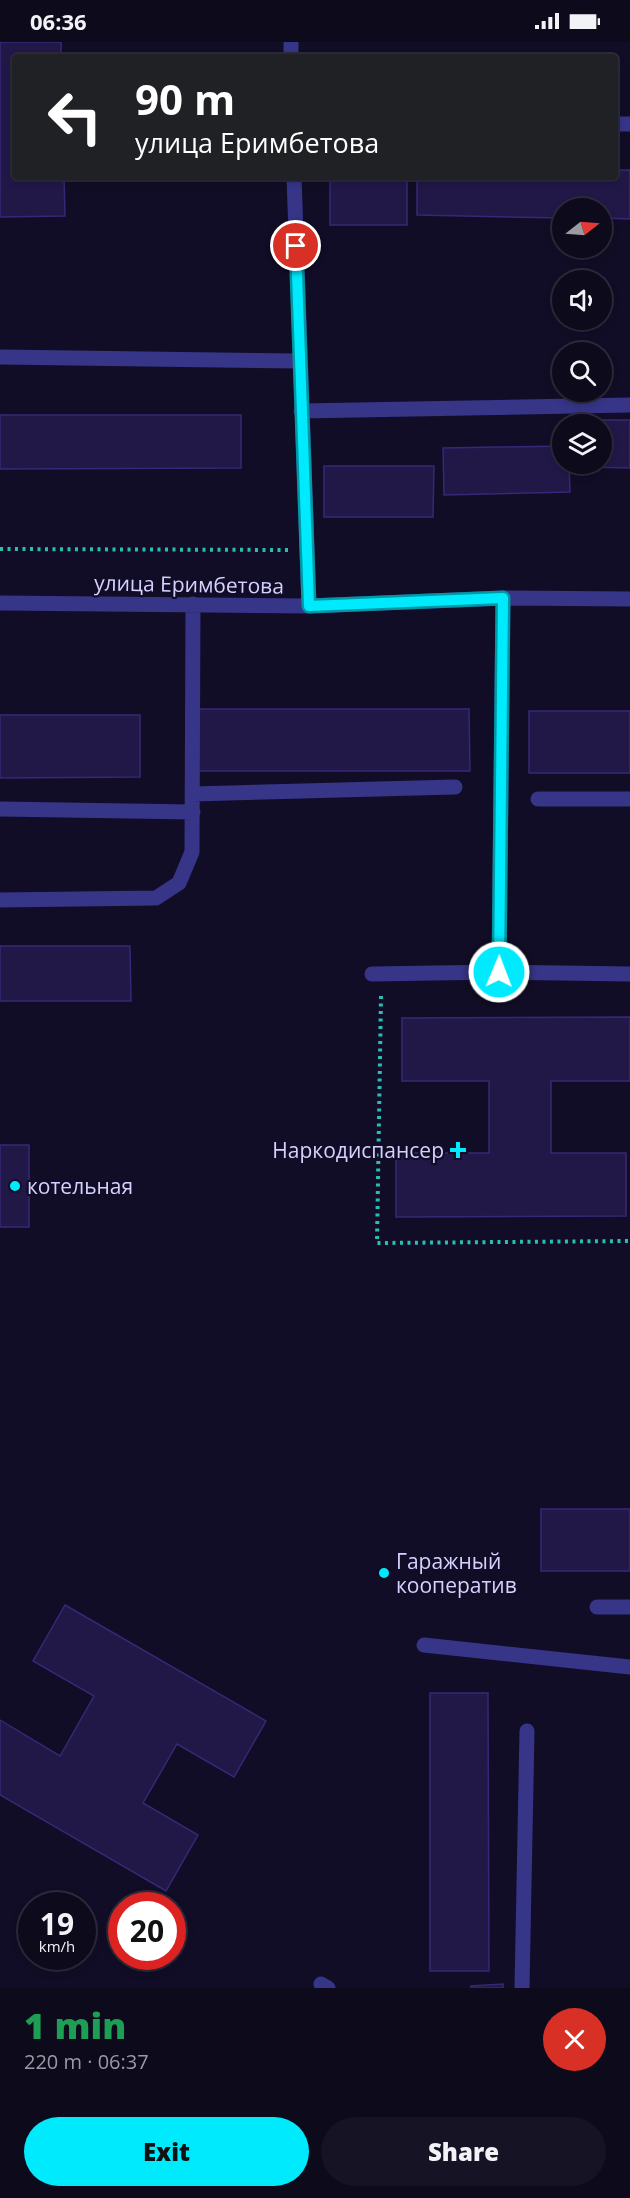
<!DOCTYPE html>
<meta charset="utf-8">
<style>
:root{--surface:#0d0a1c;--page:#161325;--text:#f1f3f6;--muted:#9a9aa3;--line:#2d2b3b;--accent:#00eafd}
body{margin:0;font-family:"Open Sans",sans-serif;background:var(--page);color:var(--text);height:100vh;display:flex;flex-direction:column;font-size:22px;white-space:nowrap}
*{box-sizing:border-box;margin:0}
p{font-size:20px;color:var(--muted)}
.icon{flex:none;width:33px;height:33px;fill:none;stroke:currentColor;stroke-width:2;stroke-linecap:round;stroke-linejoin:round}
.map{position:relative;height:1946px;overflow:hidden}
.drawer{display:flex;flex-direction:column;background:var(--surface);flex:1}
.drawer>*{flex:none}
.guide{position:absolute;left:12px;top:12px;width:606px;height:126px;border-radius:6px;box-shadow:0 3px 9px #0003,0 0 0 2px var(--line);background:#202124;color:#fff;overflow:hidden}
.needle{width:39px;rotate:73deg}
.tools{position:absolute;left:552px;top:156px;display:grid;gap:12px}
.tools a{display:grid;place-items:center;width:60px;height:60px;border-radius:50%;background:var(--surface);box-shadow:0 3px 9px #0003,0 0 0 2px var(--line);font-size:30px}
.speed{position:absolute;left:18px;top:1850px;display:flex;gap:12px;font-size:30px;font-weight:700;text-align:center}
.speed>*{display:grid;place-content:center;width:78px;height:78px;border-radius:50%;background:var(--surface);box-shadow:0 3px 9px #0003,0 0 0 2px var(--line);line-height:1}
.speed small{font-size:15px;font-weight:400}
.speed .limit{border:9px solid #d22;background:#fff;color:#111}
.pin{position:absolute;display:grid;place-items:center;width:51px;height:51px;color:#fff;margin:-26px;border:3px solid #fff;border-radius:50%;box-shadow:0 2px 6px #0007}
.me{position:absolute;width:66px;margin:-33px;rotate:1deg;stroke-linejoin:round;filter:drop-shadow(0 0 4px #0008)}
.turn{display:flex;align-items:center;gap:21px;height:126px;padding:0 24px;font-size:27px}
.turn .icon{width:78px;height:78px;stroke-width:2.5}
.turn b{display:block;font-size:42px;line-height:51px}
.round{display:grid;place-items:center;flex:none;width:63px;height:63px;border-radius:32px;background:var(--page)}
.overview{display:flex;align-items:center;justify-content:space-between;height:102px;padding:0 24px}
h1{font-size:36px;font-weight:800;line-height:45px;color:#1e9e55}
.action{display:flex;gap:12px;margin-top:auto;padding:12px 24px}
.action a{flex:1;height:69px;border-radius:36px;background:var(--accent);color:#111;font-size:24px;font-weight:800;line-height:69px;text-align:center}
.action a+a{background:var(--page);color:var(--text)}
.status{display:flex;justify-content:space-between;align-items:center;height:42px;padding:0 30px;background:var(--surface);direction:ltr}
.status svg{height:16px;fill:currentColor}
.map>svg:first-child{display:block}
.building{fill:#211848;stroke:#362876;stroke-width:1.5}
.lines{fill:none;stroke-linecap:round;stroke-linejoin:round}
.path{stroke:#27bfb2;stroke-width:4;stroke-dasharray:3 4.5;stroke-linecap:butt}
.minor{stroke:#363588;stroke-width:15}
.route-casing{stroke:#0098a4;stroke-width:15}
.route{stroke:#00eafd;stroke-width:10}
.poi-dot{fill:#00eafd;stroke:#110d26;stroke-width:2}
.labels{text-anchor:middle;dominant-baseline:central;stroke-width:4.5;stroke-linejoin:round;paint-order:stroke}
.street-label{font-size:21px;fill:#d6d2ff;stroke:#110d26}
.poi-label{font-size:21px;fill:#d6d2ff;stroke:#110d26;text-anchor:start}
</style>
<div class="status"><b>06:36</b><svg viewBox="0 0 49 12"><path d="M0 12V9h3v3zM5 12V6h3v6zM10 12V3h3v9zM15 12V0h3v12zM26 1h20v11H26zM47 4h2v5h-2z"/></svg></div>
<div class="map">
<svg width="630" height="1946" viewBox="0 0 630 1946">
<rect width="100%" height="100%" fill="#110d26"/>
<path class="building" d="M0 0H61V15H15V135H64L65 174 0 175Z
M615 128H630V177L602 176V166H562V176L417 173V135H615Z
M330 135H407V183H330Z
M0 373H241V426L0 427Z
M585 378H630V426L585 425V422H602V382H585Z
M562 404V422H569L570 450 444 453 443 406Z
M324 424H434L433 475H324Z
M193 667H469L470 729H193Z
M529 669H630V731H529Z
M0 673H140V735L0 736Z
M0 904H130L131 959H0Z
M630 975V1039H551V1111H626V1174L396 1175V1111H489V1039H402V976Z
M0 1103H29V1185H0Z
M541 1467H630V1529H541Z
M65 1563 266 1679 234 1735 177 1702 143 1761 198 1793 166 1849 0 1753V1678L60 1714 94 1654 33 1619Z
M430 1651H488L489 1929H430Z
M503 1942V1946H471V1944Z"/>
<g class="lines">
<path class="path" d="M0 507 288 508
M381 954 377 1201 630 1199"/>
<path class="minor" d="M291 0V15
M615 82H630
M294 135 309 564
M0 315 300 319
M301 369 630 363
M0 561 309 564 503 556 630 557
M193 752 455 745
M538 757H630
M0 767 193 770
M0 858 156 856 179 841 192 810 193 562
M499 930 503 556
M372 932 499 930 630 932
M597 1565H630
M424 1603 630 1625
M321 1942 328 1946
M522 1946 527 1689"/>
</g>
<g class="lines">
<g class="route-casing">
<path id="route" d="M296 204 309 564 503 556 499 930"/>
</g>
<use href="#route" class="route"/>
</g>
<g class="poi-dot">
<path d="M455 1099h6v6h6v6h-6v6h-6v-6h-6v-6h6z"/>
<circle cx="15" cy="1144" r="6"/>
<circle cx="384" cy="1531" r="6"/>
</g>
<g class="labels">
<g class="street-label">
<text transform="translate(189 542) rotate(1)">улица Еримбетова</text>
</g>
<g class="poi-label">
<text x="444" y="1108" text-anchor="end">Наркодиспансер</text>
<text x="27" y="1144">котельная</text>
<text x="396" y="1519">Гаражный<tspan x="396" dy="24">кооператив</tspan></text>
</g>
</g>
</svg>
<div class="tools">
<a><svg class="needle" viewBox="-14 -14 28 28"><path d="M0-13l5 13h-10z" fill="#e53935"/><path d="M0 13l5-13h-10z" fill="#9a9aa3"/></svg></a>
<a><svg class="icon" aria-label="sound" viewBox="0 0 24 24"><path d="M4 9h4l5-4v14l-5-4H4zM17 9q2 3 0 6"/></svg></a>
<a><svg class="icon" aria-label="search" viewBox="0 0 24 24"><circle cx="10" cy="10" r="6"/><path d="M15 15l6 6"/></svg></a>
<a><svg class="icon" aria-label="layers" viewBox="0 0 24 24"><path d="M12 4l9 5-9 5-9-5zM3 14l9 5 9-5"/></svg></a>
</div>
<div class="speed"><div>19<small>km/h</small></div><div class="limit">20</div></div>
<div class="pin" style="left:296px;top:204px;background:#d93025"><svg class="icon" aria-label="arrive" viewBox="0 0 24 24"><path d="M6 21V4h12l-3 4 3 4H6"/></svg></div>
<svg class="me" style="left:499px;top:930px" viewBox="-20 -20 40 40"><circle r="17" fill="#00eafd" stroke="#fff" stroke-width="3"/><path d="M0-11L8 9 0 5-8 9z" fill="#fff"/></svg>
<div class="guide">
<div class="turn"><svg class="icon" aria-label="left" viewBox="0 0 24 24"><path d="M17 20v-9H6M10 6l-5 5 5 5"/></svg><div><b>90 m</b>улица Еримбетова</div></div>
</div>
</div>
<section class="drawer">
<div class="overview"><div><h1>1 min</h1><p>220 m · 06:37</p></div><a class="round" style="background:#d93025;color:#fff"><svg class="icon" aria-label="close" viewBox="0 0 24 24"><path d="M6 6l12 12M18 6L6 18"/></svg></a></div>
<div class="action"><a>Exit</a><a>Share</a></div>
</section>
